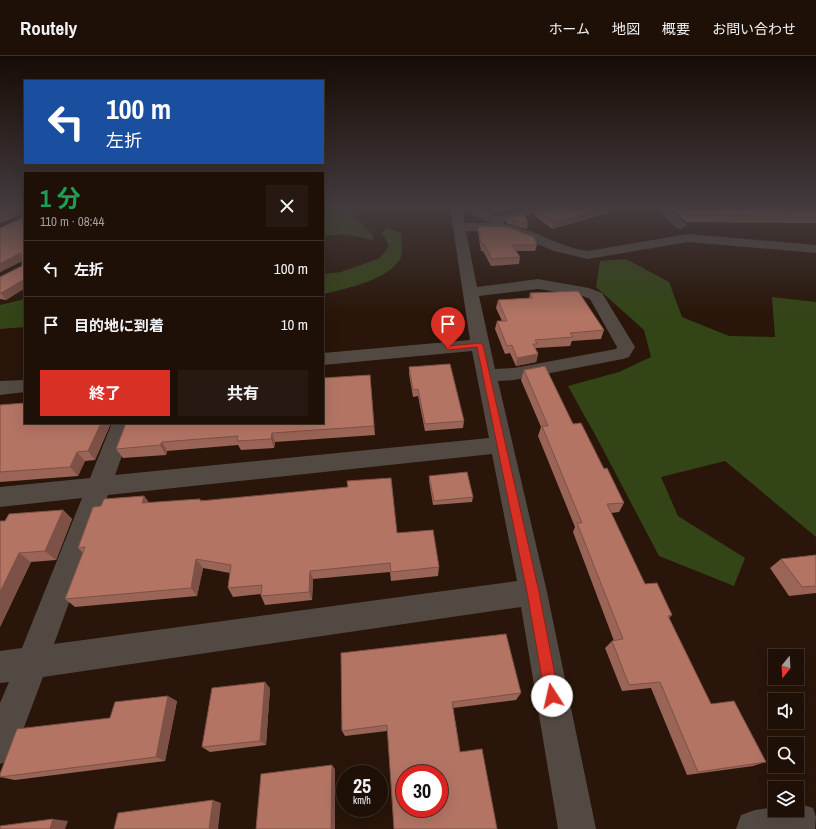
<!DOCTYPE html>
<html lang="ja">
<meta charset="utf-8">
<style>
:root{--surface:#1f1007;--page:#271911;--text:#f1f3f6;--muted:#a19d9b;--line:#3c3028;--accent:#d93025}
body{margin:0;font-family:"Archivo Narrow","Noto Sans JP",sans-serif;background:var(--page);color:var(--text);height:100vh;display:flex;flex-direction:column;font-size:15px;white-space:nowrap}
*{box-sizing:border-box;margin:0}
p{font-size:13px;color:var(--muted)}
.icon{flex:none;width:22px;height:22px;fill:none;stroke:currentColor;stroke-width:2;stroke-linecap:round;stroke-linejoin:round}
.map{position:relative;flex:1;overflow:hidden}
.drawer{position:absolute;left:24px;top:116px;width:300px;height:252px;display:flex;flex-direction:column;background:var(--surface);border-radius:0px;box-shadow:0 4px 16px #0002,0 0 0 1px var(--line)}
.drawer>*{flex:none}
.banner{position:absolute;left:24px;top:24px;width:300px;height:84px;border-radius:0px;box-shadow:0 4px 16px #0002,0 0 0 1px var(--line);background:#1a4fa0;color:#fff;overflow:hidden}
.needle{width:26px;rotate:198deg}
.controls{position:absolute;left:768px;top:593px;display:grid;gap:8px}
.controls a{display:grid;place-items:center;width:36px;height:36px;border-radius:0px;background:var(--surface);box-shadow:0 4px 16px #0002,0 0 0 1px var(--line);font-size:20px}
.speed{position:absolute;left:336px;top:709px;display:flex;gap:8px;font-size:20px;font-weight:700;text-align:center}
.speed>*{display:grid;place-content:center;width:52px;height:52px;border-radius:50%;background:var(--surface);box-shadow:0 4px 16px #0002,0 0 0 1px var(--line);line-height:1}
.speed small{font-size:10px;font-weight:400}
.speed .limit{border:6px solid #d22;background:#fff;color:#111}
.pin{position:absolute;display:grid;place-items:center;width:34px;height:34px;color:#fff;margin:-41px -17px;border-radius:50% 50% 50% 0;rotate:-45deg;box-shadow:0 0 4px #0007}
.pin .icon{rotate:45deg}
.me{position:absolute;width:44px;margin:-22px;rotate:350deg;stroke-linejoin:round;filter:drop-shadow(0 0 3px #0008)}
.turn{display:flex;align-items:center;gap:14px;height:84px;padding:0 16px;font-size:18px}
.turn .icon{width:52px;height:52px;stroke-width:2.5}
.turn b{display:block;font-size:28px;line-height:34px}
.round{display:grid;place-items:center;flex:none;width:42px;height:42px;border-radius:0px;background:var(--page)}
.head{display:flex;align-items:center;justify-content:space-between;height:68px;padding:0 16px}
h1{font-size:24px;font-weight:700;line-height:30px;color:#1e9e55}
.cta{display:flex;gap:8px;margin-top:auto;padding:8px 16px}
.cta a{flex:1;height:46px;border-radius:0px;background:var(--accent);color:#fff;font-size:16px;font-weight:700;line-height:46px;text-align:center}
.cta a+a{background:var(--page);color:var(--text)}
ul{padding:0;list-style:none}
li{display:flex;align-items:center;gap:12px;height:56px;padding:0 16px;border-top:1px solid var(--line)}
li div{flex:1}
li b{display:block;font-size:15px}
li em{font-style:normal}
header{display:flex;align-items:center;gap:24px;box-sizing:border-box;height:56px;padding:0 20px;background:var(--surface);border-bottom:1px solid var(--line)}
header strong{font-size:19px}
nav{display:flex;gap:22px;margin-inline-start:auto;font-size:14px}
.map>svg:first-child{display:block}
.green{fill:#334516}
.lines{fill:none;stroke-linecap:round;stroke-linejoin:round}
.minor{fill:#524a42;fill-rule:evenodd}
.wall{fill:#9a6456}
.shaded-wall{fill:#7d5146}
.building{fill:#b37464;stroke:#7d5146;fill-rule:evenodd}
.route{fill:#d93025;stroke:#8d1f18}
</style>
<header>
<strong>Routely</strong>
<nav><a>ホーム</a><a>地図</a><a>概要</a><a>お問い合わせ</a></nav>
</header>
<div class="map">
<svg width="816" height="773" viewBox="0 0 816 773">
<rect width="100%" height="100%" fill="#291509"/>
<path class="green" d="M323 152H347L373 179V184L344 178 323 180Z
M387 172 401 177C401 183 403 196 401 201 390 224 345 233 323 238V218L341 216 380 202 389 190 382 177Z
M626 203 669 226 682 261 729 280 775 281 772 241 816 246V481L725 405 661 421 678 460 745 502 734 530 659 500 598 384 568 330 619 316 651 301 644 274 596 231 600 205Z
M25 243V271L0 273V249Z"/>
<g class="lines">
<path class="minor" d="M450 152H462L465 167H491C484 164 469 159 465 152H479L497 160 526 152H543L541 155 504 166V168C533 172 558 191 588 195L688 178 816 189V197L688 186 588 203 554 195 508 176 466 175 477 231 538 223 589 232 602 237 635 291 629 301 623 303 514 324 498 325 547 536 596 773H558L521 551 43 621 12 703 0 708V647L9 626 0 627V595L22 592 82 442 0 451V431L90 422 112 367H134L115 419 489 382 472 295 323 309V297L470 284ZM538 233 580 239 590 243 617 291 616 293 514 312 495 313 479 240ZM492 398 517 525 54 588 108 439Z
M656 152H669L687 169 681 173 677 172Z
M25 324V336L0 339V325Z
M797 747 813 752 816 761 815 773H736L741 759 755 754 775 751V754H797Z"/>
</g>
<path class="wall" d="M0 152H25V232L6 244 0 243V221L22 210V205L0 216 22 162V158L0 167Z
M492 152H520L497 158 491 156Z
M535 152H626L552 173 534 159Z
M672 152H816V167H793L686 166Z
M507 162 528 168 527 173 506 167Z
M478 170 537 189 535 195H516L520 201 519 208 491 210 483 195H481L478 177Z
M530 237 604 274 601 283 572 285 570 290 536 292V294L538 298 536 306 516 310 510 297 505 298 495 273 497 265H502L496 252 498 244 529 242Z
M409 311 464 365 463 372 425 375 418 340 413 341 409 318Z
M524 314 573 368 604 413 624 447 619 456 611 457 645 528 672 559 669 562 711 648 766 706 753 710 687 719 651 632 622 635 605 592 612 585H614L573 476 575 471 538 380 541 371 521 324Z
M370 319 375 379 275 386 274 392 241 394 238 389 167 395 166 399 123 402 116 393Z
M0 349 111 367 95 404 85 405 78 420 0 426Z
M429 420 473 441 472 446 433 449 429 425Z
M144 440 149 447 201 444 397 477 439 511 438 520 391 525 390 516 313 523 312 544 265 549 261 540V538L233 541 228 532 230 517 203 512 197 540 75 551 65 543 83 497 78 492 101 450Z
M63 454 72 463 56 504 31 506 0 571 5 465Z
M816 499V537L789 540 770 512 781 503Z
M341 597 521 637 516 644 453 652 460 696 497 773 387 675 345 680 342 675Z
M270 632 266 689 210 696 202 691Z
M177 645 165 705 15 724 0 721V718L110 662Z"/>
<path class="shaded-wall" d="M19 152H21L24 157 0 167V160Z
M498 152H520L497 158Z
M605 152H626L552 173 554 166Z
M20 197 24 204 0 216V208Z
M25 223V232L6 244 1 237Z
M538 298 536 306 516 310 517 302Z
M101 367H111L95 404 88 395Z
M272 377 275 386 274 392 271 383Z
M162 386 167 395 166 399 160 389Z
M77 396 85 405 78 420 70 411Z
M144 440 151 449 142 447Z
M63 454 72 463 56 504 45 495Z
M19 497 31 506 0 571V536Z
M196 503 203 512 197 540 191 532Z
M310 515 313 523 312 544 309 536Z
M265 626 270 632 266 689 260 685Z
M168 640 177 645 165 705 156 701Z
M332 709 335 713V773H331Z
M213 744 221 747 218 773H209Z
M53 763 68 765 65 773H50Z"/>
<path class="building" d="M0 152H19L0 160Z
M23 152H25V223L1 237H0V221L22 210V198L20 197 0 208V172L22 162Z
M535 152H605L554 166Z
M682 152H816V160H797L689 159Z
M524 157 528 168 507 162Z
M478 170 509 171 534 181 537 189H512L520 201 492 203 484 188H481Z
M578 235 604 274 570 277 573 281 535 284 537 288H533L538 298 517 302 512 289 507 290 497 265H507L498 244 532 242 530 237Z
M450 308 464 365 425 368 418 333 413 334 409 311Z
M545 310 573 368 581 367 604 413 607 412 624 447 607 448 645 528 657 527 672 559 668 560 711 648 734 645 766 706 698 716 660 626 629 629 612 585 623 583 577 467H582L542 370H548L524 314Z
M370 319 374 370 272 377 271 383 237 385 238 380 162 386 160 389 116 393 126 367H323V322Z
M25 347V367H101L88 395 77 396 70 411 0 416V349Z
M467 416 473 441 434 445 429 420Z
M391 422 397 477 433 474 439 511 391 516 390 507 310 515 309 536 261 540 262 529 228 532 231 509 196 503 191 532 65 543 85 491 78 492 93 451 101 450 104 443 144 440 142 447 200 443V445L348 431 347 425Z
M63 454 45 495 19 497 0 536V465H5L9 458Z
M816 499V530L802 531 781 503Z
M506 578 521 637 452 646 460 696 482 693 497 773H394L387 669 342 675 341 597ZM405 718H439V752H405Z
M265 626 260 685 202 691 212 632Z
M168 640 156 701 0 721V718L17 673 110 662 115 646Z
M332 709 331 773H256L261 718Z
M213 744 209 773H114L118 757Z
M53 763 50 773H0V770Z"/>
<linearGradient id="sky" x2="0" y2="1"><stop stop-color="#170c05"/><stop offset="0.58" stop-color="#433b3e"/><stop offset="1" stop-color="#433b3e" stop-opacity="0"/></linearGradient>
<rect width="816" height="260" fill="url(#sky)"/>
<path class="route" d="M480 287 483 289 539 536 559 640 557 644 552 646 547 644 545 640 527 536 477 291 448 294 445 292 448 290Z"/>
</svg>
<div class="controls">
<a><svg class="needle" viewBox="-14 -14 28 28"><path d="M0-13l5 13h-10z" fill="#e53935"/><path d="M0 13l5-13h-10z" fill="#a19d9b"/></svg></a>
<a><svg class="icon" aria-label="sound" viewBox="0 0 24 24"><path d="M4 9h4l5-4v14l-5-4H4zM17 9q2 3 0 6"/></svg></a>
<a><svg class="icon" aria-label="search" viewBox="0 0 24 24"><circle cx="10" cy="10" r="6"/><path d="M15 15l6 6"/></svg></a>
<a><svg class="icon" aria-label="layers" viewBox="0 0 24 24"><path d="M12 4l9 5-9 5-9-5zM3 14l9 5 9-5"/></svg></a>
</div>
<div class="speed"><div>25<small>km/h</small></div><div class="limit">30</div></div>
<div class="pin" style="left:448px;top:292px;background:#d93025"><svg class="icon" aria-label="arrive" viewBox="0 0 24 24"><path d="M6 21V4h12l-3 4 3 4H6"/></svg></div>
<svg class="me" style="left:552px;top:640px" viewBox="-20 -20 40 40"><circle r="19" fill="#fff"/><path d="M0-13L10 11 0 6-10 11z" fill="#d93025"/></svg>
<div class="banner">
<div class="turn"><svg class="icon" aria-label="left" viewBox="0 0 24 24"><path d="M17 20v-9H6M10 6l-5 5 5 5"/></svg><div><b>100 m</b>左折</div></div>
</div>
<section class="drawer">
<div class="head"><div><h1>1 分</h1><p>110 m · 08:44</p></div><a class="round"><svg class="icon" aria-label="close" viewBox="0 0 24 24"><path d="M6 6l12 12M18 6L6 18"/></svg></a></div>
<ul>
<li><svg class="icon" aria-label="left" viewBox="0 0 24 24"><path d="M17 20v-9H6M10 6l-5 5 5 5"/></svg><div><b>左折</b></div><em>100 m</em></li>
<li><svg class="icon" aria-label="arrive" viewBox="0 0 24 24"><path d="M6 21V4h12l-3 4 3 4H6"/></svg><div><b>目的地に到着</b></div><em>10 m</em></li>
</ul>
<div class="cta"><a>終了</a><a>共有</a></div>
</section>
</div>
